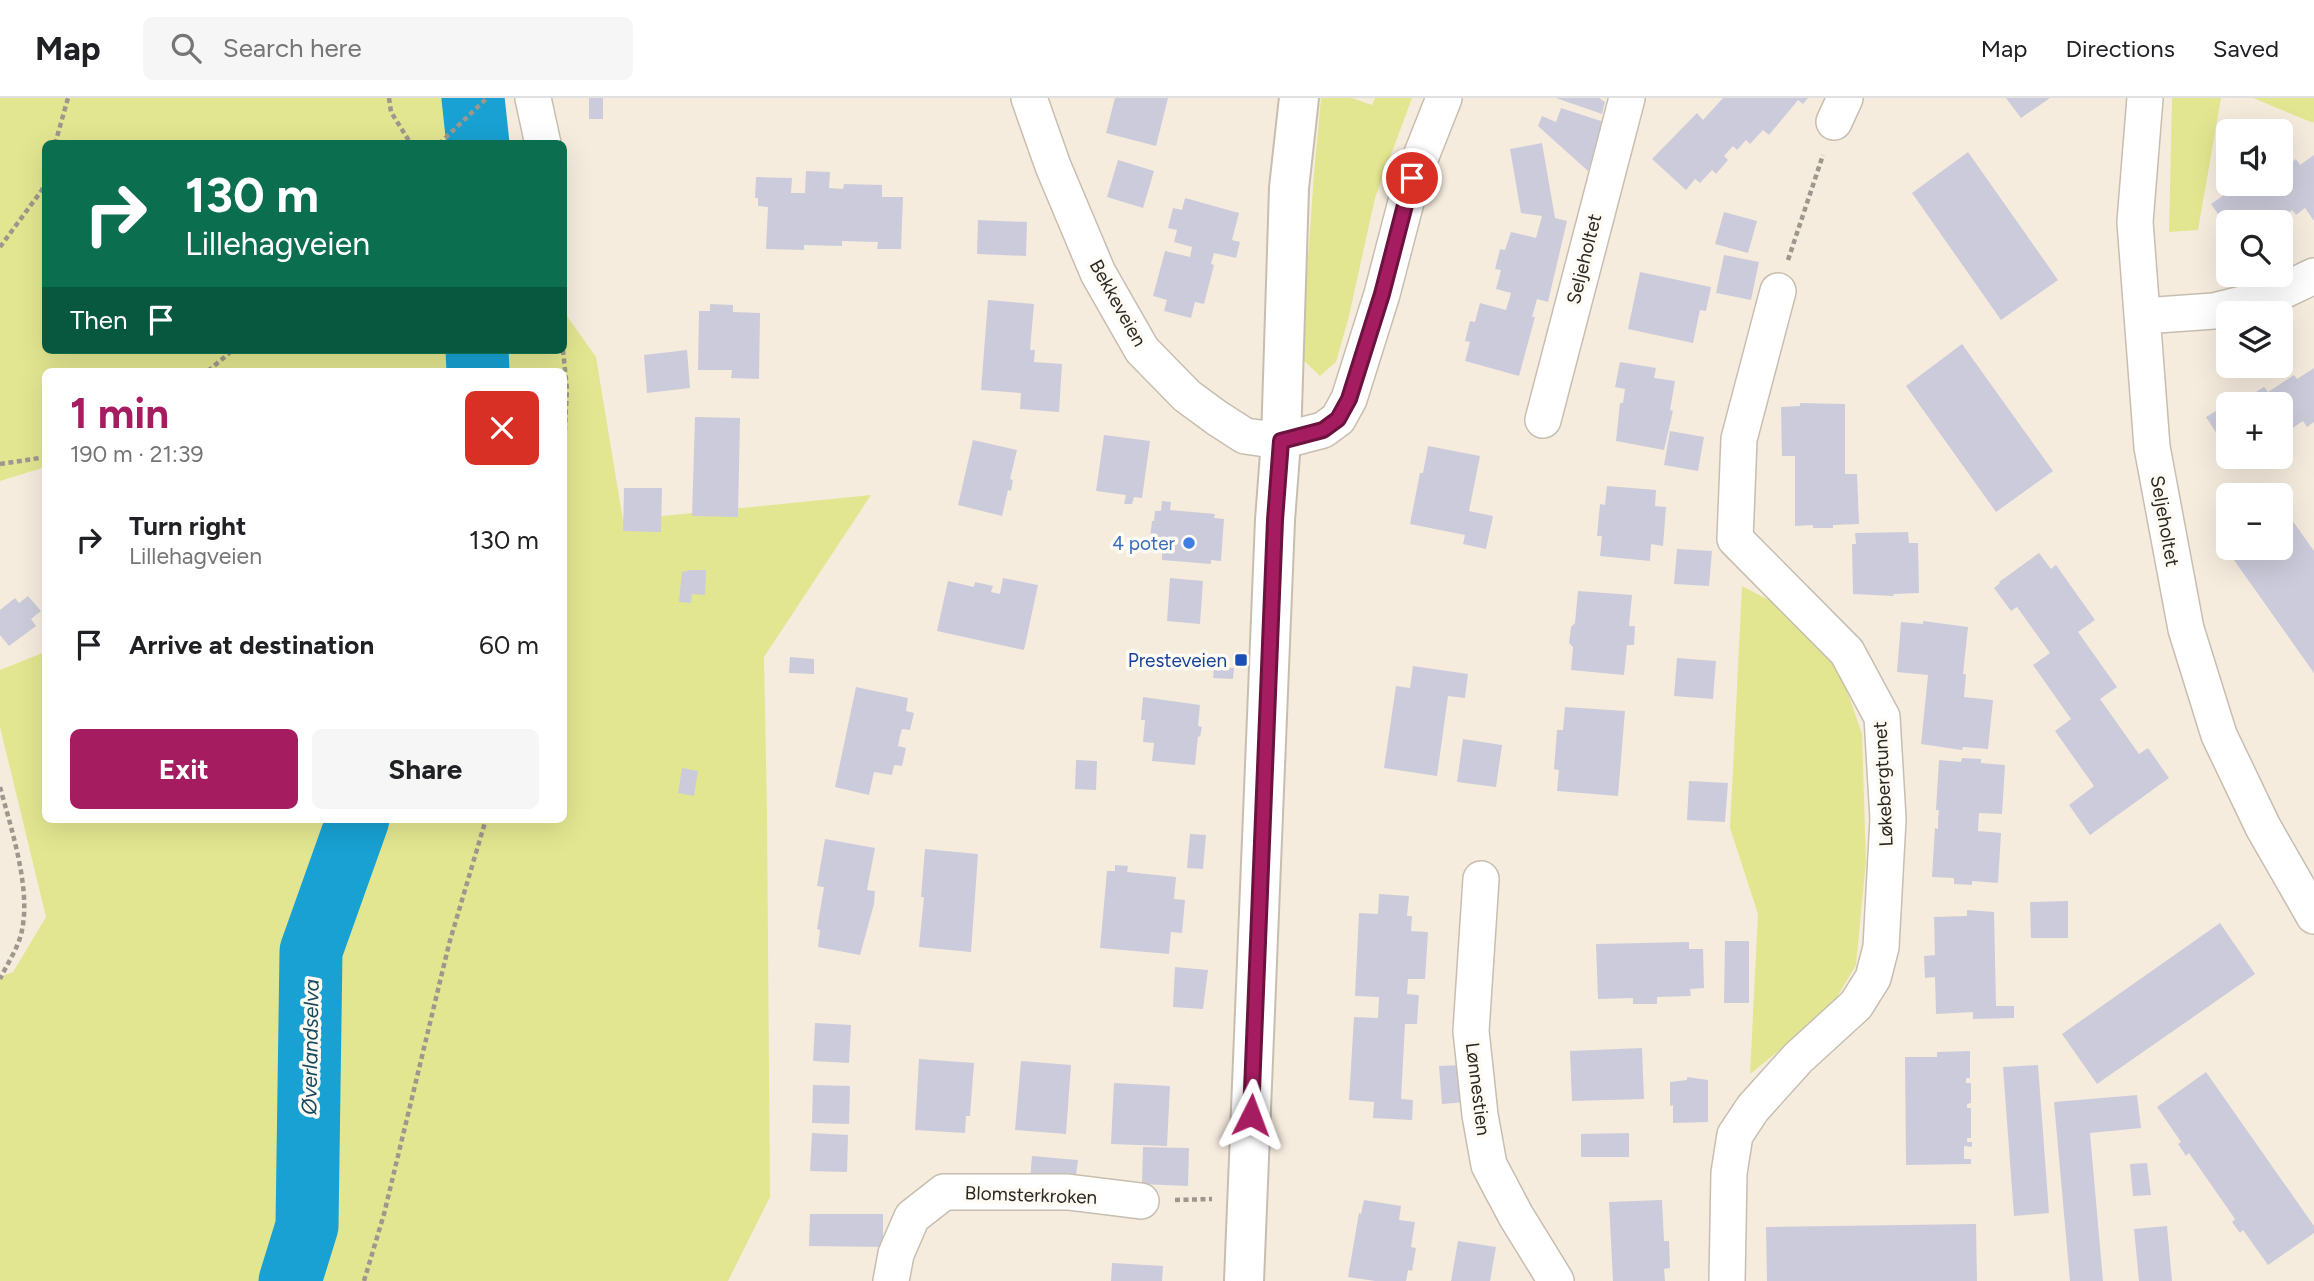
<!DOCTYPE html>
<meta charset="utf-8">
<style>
:root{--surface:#fff;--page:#f6f6f6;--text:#202124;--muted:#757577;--line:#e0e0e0;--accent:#a61c61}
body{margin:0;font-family:Figtree,sans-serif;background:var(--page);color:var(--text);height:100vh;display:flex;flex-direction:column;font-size:26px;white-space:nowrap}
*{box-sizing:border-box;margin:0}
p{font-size:23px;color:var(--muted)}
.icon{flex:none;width:38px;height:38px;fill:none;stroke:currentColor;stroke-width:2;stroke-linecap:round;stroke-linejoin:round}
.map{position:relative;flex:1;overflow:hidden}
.sheet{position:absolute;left:42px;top:270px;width:525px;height:455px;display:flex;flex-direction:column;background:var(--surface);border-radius:10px;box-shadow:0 7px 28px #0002}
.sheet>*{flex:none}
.hud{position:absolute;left:42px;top:42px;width:525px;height:214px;border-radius:10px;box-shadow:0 7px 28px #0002;background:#0b6e4f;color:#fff;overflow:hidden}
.buttons{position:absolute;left:2216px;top:21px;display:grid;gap:14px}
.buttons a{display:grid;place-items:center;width:77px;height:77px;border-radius:10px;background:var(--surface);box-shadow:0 7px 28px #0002;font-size:35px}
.pin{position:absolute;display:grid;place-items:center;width:60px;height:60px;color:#fff;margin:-30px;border:4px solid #fff;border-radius:50%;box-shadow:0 2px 7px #0007}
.me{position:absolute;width:77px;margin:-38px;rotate:3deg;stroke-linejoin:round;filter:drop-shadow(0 0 5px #0008)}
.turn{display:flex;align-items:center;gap:24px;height:147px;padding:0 28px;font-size:32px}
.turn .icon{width:91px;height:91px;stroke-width:2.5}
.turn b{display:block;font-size:49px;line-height:60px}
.then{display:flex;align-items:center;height:66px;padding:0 28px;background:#0003;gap:14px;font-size:26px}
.round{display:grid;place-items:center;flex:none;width:74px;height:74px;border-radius:10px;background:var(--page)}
.head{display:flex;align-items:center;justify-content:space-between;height:119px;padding:0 28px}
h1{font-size:42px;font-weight:700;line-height:52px;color:var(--accent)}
.action{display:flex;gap:14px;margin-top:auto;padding:14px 28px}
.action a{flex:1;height:80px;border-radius:10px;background:var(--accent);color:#fff;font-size:28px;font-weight:700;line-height:80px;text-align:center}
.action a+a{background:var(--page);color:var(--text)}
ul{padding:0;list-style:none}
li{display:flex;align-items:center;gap:21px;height:105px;padding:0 28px}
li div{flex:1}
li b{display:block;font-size:26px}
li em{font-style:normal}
header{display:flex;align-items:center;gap:42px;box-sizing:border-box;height:98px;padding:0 35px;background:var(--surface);border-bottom:2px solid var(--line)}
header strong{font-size:33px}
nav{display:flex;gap:38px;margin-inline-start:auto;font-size:24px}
.search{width:490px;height:63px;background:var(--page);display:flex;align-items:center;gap:18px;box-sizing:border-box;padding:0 24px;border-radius:10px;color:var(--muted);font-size:26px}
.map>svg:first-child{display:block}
.green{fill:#e3e690}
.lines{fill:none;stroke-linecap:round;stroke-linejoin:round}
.river{stroke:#18a1d2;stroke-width:63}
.building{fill:#cbcbdb}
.minor-casing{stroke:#c7beb0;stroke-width:38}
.major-casing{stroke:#c7beb0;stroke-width:42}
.path{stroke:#9e978d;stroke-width:4.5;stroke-dasharray:5 3.5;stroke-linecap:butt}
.minor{stroke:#fff;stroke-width:35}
.major{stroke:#fff;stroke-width:38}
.route-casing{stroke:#6c123f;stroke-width:18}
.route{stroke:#a61c61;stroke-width:12}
.shop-dot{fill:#3f7fe0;stroke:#fefaf4;stroke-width:2.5}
.transit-dot{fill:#1a4fb4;stroke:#fefaf4;stroke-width:2.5}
.labels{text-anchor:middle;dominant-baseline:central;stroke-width:7;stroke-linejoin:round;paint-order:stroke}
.street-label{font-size:19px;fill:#2c2823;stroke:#fefaf4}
.shop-label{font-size:19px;fill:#366cbe;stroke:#fefaf4;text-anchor:end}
.transit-label{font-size:19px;fill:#164399;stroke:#fefaf4;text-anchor:end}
.water-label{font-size:21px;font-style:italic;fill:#17495e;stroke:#fefaf4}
</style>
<header>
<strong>Map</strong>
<div class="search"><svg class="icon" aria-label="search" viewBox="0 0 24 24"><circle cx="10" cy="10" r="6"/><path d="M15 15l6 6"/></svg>Search here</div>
<nav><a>Map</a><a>Directions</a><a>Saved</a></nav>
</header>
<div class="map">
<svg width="2314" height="1183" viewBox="0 0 2314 1183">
<rect width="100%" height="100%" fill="#f6ecde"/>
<path class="green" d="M0 0H483L481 45 46 46V252H564V214L596 259 623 422 871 397 764 559 767 715 770 1099 728 1183H0V879L13 874 46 819 0 629V572L45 554 46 721H564V273H46L45 369 0 383Z
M1321 0H1352L1372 7 1375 0H1412L1375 100 1349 218 1336 264 1320 278 1301 260 1314 75Z
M2172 0H2221L2198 132 2169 134Z
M2253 0H2314V23L2313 25Z
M1742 488 1788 512 1838 567 1862 636 1866 763 1856 867 1830 911 1750 976 1758 816 1730 730Z"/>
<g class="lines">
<path class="river" d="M473 0 478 46
M477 252 478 273
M290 1183 307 1128 311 853 358 721"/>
</g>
<path class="building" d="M589 0H603V21H589Z
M1115 0H1168L1156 48 1106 35Z
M1556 0H1599L1605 4 1602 16Z
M1723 0H1808L1803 6 1798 2 1769 37 1763 32 1750 46 1746 42 1737 52 1733 48 1724 58 1728 62 1716 76 1712 72 1700 85 1695 81 1686 92 1652 61 1697 15 1703 22Z
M2006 0H2050L2021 20Z
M1561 10 1604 24 1588 73 1538 28 1542 18 1556 24Z
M1542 45 1555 120 1567 123 1548 204 1537 201 1532 219H1535L1519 278 1465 263 1470 244 1465 243 1470 223 1475 224 1480 205 1506 212 1511 195 1496 191 1501 172 1495 171 1500 151 1505 152 1511 134 1536 140 1542 118 1521 115 1510 51Z
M1968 54 2058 182 2001 222 1912 95Z
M2314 57V123L2305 110 2296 117 2292 112 2282 119 2292 133 2280 142V124H2228V130L2211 106 2237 88 2241 93 2251 86H2280V72L2296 61 2300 67Z
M1118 62 1154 73 1143 110 1107 99Z
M806 73 830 74 829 90 843 91 844 86 882 87V99H903L901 151H877L878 144 842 143V148L804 147V152L766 151 768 109 758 108V100H755L756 79 792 80 791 95H805Z
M1185 100 1239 115 1232 142 1240 144 1236 160 1214 155 1211 166 1214 167 1204 206 1195 204 1191 220 1164 213 1167 202 1153 198 1165 153 1190 159 1192 149 1174 144 1177 132 1168 130 1173 110 1182 112Z
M1724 114 1757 123 1748 155 1715 146Z
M978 122 1027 124 1026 158 977 156Z
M1724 157 1759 164 1751 202 1716 195Z
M1640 174 1711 189 1706 213 1700 212 1693 245 1628 231Z
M988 202 1034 206 1030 252H1035L1034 264 1062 266 1059 314 1020 311 1021 295 981 292Z
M710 206 733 207V214L760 215 759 281 731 280 732 272H698L699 213H710Z
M1962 246 2053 373 1996 414 1906 288Z
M687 252 690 290 647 295 644 257Z
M1620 264 1656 270 1654 280 1675 283 1670 312 1673 313 1664 352 1616 343 1620 305H1623L1625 291 1615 289Z
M2314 270V324L2307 329 2303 323 2291 331 2288 327 2280 331V306H2228V353L2206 319 2234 302 2237 306 2264 289 2268 294 2294 277 2297 281Z
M1800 305 1845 306V376H1857L1859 426 1833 427V430H1813V427L1795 428V358H1782L1781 309 1800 308Z
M695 319 740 320 738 419 692 418Z
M1670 333 1704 339 1698 373 1664 367Z
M1104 337 1150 343 1142 400 1134 399 1132 406H1124L1126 397 1096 393Z
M973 342 1017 352 1010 381 1013 382 1011 393 1008 392 1002 418 958 407Z
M1428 348 1480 358 1469 413 1493 418 1486 451 1463 446 1465 437 1410 426 1420 375H1423Z
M1607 388 1656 392 1655 408 1666 409 1663 448 1651 446 1650 463 1600 458 1602 438H1597L1600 406 1605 407Z
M624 390H662L661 434 623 433Z
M1162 403 1171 404 1170 412 1215 416 1214 420 1224 421 1221 463 1211 462V466L1162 462V450L1149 449 1152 423H1154L1155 413H1161Z
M2280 405 2314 453V575L2224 448 2228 445V450H2280Z
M1908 434 1909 445H1918L1919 495 1893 496 1894 498 1853 496 1852 446H1856L1855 435Z
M1677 451 1712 453 1709 488 1674 486Z
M2039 455 2051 471 2056 467 2095 522 2078 534 2117 589 2100 601 2139 656 2148 650 2169 680 2090 737 2069 707 2094 688 2055 633 2071 621 2033 567 2050 555 2017 509 2011 513 1994 490 2000 485 1999 484Z
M691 472H706L705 497 692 496 691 505 679 504 682 474Z
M1003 480 1038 487 1024 552 937 533 948 483 974 489 975 484 993 488 991 494 1000 496Z
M1170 480 1203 483 1200 526 1167 523Z
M1578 493 1632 497 1629 528H1635L1634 547H1627L1624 577 1571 572 1573 549 1569 545 1571 529 1575 525Z
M28 498 41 513 31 521 36 528 9 548 0 537V512L15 500 19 505Z
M1923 523 1968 529 1963 576H1966L1964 599 1993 602 1988 651 1963 649 1962 652 1921 646 1928 577 1897 574 1901 524 1923 526Z
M790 559 814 561V576L789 575Z
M1677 560 1716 563 1713 601 1674 598Z
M1413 568 1468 576 1465 600 1448 598 1437 678 1384 670 1396 588 1410 590Z
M1214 569 1234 570 1233 581 1213 580Z
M856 589 908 600 906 613 914 615 910 632 902 631 900 638 898 648 906 650 902 668 894 667 892 677 874 674 869 697 835 689Z
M1143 599 1200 607 1198 628 1202 629 1200 639 1198 638 1195 667 1152 663 1154 645 1143 644 1145 622H1141Z
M1565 609 1625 613 1618 698 1557 693 1559 672 1554 671 1557 632H1563Z
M1463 641 1502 647 1496 689 1457 684Z
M1962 660 1981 661V665L2005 667 2002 716 1979 715 1978 733 2001 735 1998 785 1972 783V787L1954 786V780L1932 779 1935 730 1938 731V721L1939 712H1936L1939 662 1961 664Z
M1076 662 1097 663 1096 692 1075 691Z
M682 670 698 673 694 698 678 695Z
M1689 683 1728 685 1725 724 1687 722Z
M1190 736 1206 737 1203 771 1187 770Z
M825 741 875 750 867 792 875 793 874 806 860 857 818 849 820 832 817 831 824 789 817 788Z
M925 751 978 756 971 854 919 849 924 799H921Z
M1115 767 1128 768 1127 774 1176 779 1174 801 1185 802 1182 835 1171 834 1169 856 1100 850 1107 773H1115Z
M1379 796 1409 798 1407 818H1412L1411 833 1428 834 1425 881H1408L1407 896 1419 897 1418 910 1417 926H1405L1401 1001 1413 1002 1412 1022 1373 1020 1374 1004 1349 1002 1354 919 1378 920 1379 899 1355 898 1359 815 1378 816Z
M2068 803V840H2031L2030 804Z
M1967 812 1994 814 1996 908H2014V920L1973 921V914L1936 916 1935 879 1925 880 1924 858 1935 857 1934 819 1967 818Z
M2220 825 2255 876 2097 986 2062 936Z
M1725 843H1749V905H1724Z
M1689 844V851H1703L1704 890 1690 891 1691 898 1657 899V906H1633V900L1598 901 1596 846Z
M1175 869 1208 872 1203 911 1173 909Z
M815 925 851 927 849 965 813 963Z
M1642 950 1644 1001 1572 1003 1570 953Z
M1970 953V980H1966V985H1971V1005L1967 1006V1010H1971V1040H1967V1044H1972V1049L1964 1048V1061H1971V1066L1906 1067 1905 959H1937V954Z
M919 961 974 965 970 1018H966L965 1035 915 1032Z
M1021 963 1071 967 1066 1036 1015 1032Z
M1464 967 1467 1004 1442 1006 1439 968Z
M2038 967 2049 1115 2014 1118 2003 969Z
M2206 974 2314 1128V1135L2268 1167 2243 1132 2240 1135 2232 1124 2235 1121 2189 1055 2186 1058 2178 1046 2181 1044 2157 1009Z
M1687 979 1708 982V1024L1673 1025V1007L1670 1008V984L1687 982Z
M1114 985 1170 988 1167 1048 1111 1046Z
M813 987 850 988 849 1026 812 1025Z
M2137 997 2141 1030 2090 1035 2103 1183H2070L2054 1004Z
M812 1035 848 1037 847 1074 810 1073Z
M1629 1035V1059H1581V1036Z
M1143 1049 1189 1050 1188 1088 1142 1086Z
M1032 1058 1078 1062 1075 1085 1030 1082Z
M2147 1065 2151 1097 2133 1098 2130 1066Z
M1364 1102 1401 1108 1399 1122 1415 1124 1411 1149 1416 1150 1412 1173 1408 1172 1406 1183H1375L1348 1179 1359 1115 1361 1116Z
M1662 1102 1664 1143H1669L1670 1170 1664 1171 1665 1183H1613L1609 1104Z
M810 1116H883V1149L809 1148Z
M1976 1126 1977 1183H1767L1766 1129Z
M2167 1128 2172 1183H2139L2134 1131Z
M1458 1143 1496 1149 1490 1183H1451Z
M1112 1165 1163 1168 1162 1183H1111Z"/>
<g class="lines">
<g class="minor-casing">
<path id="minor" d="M533 0 543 46
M1029 0 1053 68 1098 175 1142 252 1187 298 1217 320 1245 338 1281 343 1323 332 1338 321 1349 301 1382 196 1412 81 1444 0
M2145 0 2135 124 2152 349 2186 531 2219 637 2263 729 2314 818
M1834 24 1845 0
M2143 218 2214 213 2270 199 2314 178
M1543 322 1627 0
M1481 781 1471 933 1480 1017 1489 1067 1516 1118 1556 1183
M891 1183 896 1156 912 1119 944 1094H1068L1141 1103
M1727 1183 1729 1075 1735 1037 1753 1010 1798 960 1856 907 1873 880 1881 849 1888 721 1882 619 1847 554 1735 441 1739 341 1778 193"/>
</g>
<g class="major-casing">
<path id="major" d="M1244 1183 1275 422 1281 343 1289 90 1299 0"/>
</g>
<path class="path" d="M389 0 391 14 411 46
M55 46 68 0
M439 46 487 0
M0 149 42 92 46 80
M1788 162 1823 57
M563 252 567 291 564 349
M208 273 233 252
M0 366 46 359
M0 689C11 730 31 790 22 832 19 849 7 866 0 881
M1175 1102 1212 1101
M364 1183 384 1116 449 846 486 721"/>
<use href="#minor" class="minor"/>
<use href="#major" class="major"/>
</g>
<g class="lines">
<g class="route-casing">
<path id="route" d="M1251 1017 1275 422 1281 343 1323 332 1338 321 1349 301 1382 196 1412 80"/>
</g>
<use href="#route" class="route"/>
</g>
<circle class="shop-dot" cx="1189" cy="445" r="7"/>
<rect class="transit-dot" x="1234" y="555" width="14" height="14" rx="3.5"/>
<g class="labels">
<g class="street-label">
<text transform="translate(1584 161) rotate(-76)">Seljeholtet</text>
<text transform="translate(1118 205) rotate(61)">Bekkeveien</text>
<text transform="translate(2165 423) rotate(80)">Seljeholtet</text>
<text transform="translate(1883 686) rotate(-93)">Løkebergtunet</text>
<text transform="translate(1478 991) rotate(83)">Lønnestien</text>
<text transform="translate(1031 1097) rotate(2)">Blomsterkroken</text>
</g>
<g class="shop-label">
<text x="1175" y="445">4 poter</text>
</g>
<g class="transit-label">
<text x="1227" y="562">Presteveien</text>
</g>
<g class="water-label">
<text transform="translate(310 949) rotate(-89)">Øverlandselva</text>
</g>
</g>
</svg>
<div class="buttons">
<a><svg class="icon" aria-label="sound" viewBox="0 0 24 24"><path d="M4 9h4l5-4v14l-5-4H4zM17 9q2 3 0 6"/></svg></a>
<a><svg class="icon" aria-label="search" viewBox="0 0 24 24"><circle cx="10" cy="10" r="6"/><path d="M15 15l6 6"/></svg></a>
<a><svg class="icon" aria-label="layers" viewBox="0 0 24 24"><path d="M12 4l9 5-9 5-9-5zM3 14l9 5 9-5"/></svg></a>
<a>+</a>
<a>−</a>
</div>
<div class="pin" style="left:1412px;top:80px;background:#d93025"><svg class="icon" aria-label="arrive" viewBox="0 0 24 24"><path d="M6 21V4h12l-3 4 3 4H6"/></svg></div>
<svg class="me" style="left:1251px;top:1017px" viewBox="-20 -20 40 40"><path d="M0-17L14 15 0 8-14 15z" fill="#a61c61" stroke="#fff" stroke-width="4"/></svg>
<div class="hud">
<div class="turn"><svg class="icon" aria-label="right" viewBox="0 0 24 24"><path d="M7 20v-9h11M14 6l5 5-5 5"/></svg><div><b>130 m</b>Lillehagveien</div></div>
<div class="then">Then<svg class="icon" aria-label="arrive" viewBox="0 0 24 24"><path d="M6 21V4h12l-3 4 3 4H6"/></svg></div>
</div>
<section class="sheet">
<div class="head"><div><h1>1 min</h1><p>190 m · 21:39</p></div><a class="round" style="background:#d93025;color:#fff"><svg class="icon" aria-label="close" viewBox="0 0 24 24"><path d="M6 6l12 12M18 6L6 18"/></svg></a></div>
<ul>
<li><svg class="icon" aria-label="right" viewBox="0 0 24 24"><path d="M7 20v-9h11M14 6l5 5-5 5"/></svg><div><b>Turn right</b><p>Lillehagveien</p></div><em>130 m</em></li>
<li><svg class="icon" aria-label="arrive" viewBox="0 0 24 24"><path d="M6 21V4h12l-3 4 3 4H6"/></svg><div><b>Arrive at destination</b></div><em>60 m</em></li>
</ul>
<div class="action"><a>Exit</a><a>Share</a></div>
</section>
</div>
